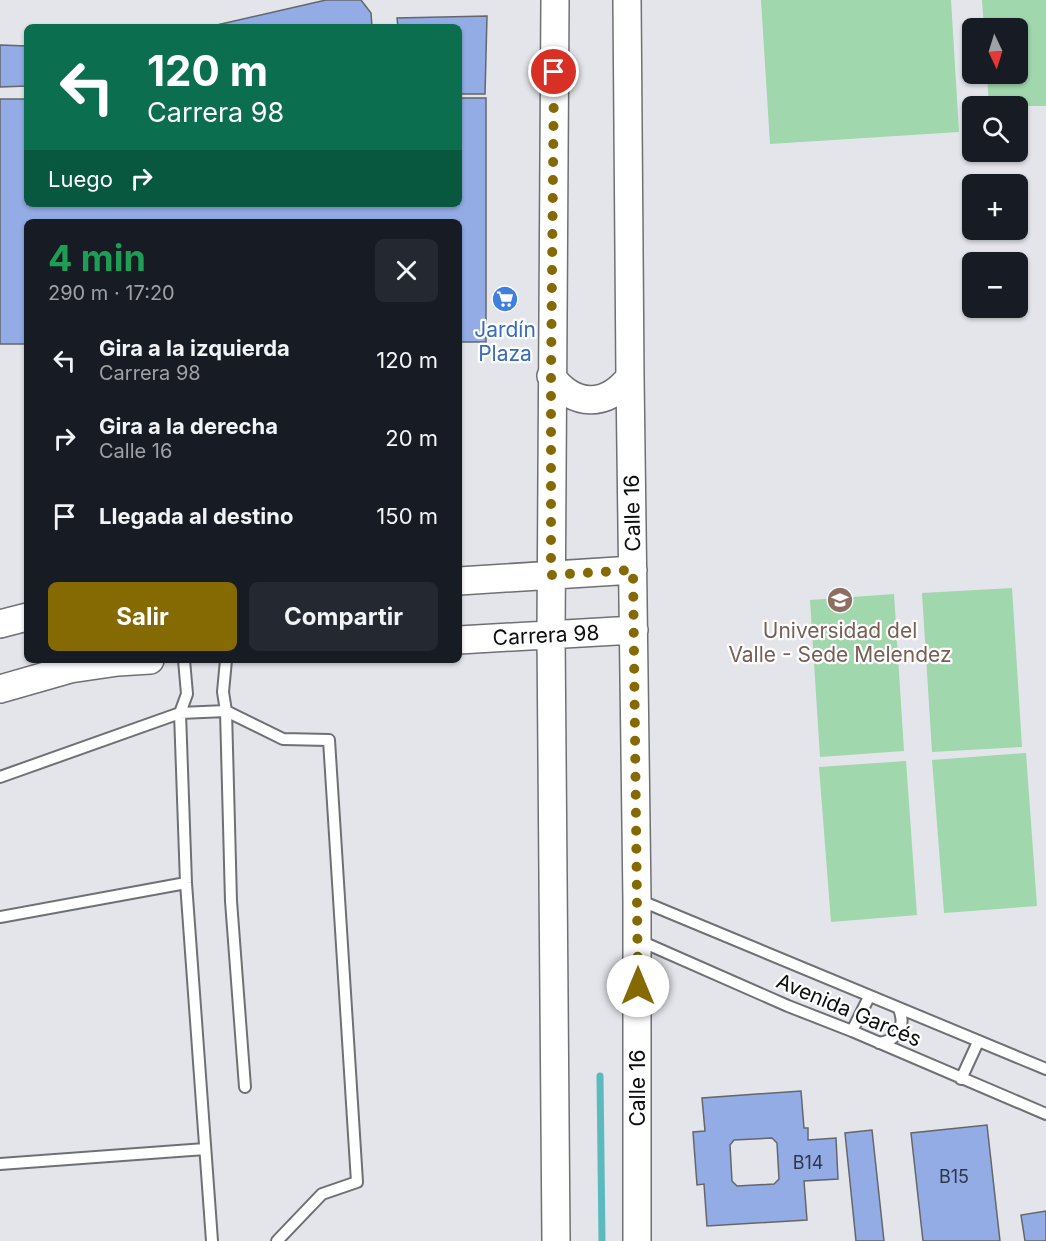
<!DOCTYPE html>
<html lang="es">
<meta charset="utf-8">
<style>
:root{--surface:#171b24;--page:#242831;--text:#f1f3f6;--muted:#9ea1a6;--accent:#856902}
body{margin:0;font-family:Inter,sans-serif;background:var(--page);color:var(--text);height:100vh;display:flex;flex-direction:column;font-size:22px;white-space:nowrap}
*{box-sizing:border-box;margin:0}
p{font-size:20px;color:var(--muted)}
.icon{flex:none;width:33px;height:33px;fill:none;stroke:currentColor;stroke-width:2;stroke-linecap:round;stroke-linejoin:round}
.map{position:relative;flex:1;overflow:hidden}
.sheet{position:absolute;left:24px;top:219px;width:438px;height:444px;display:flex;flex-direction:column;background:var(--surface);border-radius:9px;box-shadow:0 2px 4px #0004}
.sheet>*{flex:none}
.banner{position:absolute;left:24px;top:24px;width:438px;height:183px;border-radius:9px;box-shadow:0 2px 4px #0004;background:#0b6e4f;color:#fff;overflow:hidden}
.needle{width:39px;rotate:176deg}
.fabs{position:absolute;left:962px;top:18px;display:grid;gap:12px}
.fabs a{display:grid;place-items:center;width:66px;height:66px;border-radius:9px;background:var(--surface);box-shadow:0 2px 4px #0004;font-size:30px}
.pin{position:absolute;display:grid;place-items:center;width:51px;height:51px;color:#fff;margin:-26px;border:3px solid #fff;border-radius:50%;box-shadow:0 2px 6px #0007}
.me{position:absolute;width:66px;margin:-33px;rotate:0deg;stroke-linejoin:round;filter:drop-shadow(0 0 4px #0008)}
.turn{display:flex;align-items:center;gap:21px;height:126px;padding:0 24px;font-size:27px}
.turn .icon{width:78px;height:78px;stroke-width:2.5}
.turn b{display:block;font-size:42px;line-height:51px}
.then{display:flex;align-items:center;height:57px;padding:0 24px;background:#0003;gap:12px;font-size:22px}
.round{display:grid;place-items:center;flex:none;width:63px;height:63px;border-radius:9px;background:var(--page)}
.summary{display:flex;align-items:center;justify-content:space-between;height:102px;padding:0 24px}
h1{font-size:36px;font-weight:700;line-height:45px;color:#1e9e55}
.button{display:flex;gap:12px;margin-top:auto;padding:12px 24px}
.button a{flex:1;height:69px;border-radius:9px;background:var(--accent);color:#fff;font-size:24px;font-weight:700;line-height:69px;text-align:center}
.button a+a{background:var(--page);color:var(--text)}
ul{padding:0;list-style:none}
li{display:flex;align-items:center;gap:18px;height:78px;padding:0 24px}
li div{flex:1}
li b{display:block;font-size:22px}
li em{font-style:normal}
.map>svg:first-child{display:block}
.green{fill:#a0d7ad}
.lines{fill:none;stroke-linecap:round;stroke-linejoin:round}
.stream{stroke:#5cbabf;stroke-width:7}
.building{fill:#93ace6;stroke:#64666a;stroke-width:1.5;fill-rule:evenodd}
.service-casing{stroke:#6e7074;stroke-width:14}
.tertiary-casing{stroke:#6e7074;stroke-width:30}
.service{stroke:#fff;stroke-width:10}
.tertiary{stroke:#fff;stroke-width:27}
.route{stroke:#856902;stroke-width:10;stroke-dasharray:0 18}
.labels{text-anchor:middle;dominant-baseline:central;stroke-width:4.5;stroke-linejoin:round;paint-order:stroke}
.number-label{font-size:18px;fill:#2e3544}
.shop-label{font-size:21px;fill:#366cbe;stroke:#fff}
.street-label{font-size:21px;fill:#0c0d0e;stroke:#fff}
.education-label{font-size:21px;fill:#785e54;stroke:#fff}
</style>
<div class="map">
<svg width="1046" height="1241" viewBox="0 0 1046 1241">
<rect width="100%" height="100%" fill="#e3e5ea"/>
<path class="green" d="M761 0H951L959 132 770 144Z
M982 0H1046V106H989L987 74H1017V28H984Z
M1012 588 1022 747 932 752 922 593Z
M894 594 904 751 820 757 810 600Z
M1026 753 1037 906 944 913 932 760Z
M906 761 917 915 831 922 819 767Z"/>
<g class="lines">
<path class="stream" d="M600 1076 602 1241"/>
</g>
<path class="building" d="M326 0H361L371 13 372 27H208Z
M487 16 485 94H459V27H398L397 18Z
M0 45 27 46V86L0 87Z
M459 98H486V342H459V222H27V344H0V99H27V204H459Z
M801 1091 804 1128H808V1140L836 1138 838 1179 804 1181 807 1220 707 1226 704 1184 697 1185 693 1132 705 1131 702 1098ZM772 1138 777 1143 779 1179 774 1184 737 1186 732 1181 730 1145 734 1140Z
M987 1125 1000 1241H923L911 1133Z
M872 1130 884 1241H856L845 1133Z
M1046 1211V1241H1025L1021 1215Z"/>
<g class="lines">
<g class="service-casing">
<path id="service" d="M184 660 187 694 180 713 186 883 212 1241
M226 660 223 692 226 711 231 901 245 1087
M0 777 180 713 226 711 283 739 329 740 357 1182 322 1194 277 1241
M639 900 1046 1069
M0 917 186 883
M638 940 788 1006 852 1031 1046 1114
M852 1031 869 997
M879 1043C898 1040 906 1027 899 1009
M961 1079 978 1042
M0 1164 205 1149"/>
</g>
<g class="tertiary-casing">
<path id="tertiary" d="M555 0 551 634 556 1241
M627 0 630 377 637 900V1241
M551 376C574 407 606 408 630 377
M459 581 633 570
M0 624 27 617
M459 640 634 630
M0 689 70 669 118 662 150 660"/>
</g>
<use href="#service" class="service"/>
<use href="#tertiary" class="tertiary"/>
</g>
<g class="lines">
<path class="route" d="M554 72 551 376V575L633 570 638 986"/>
</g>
<defs>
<g id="supermarket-disc" transform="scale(1.35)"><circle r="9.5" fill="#3f7fe0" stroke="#fff"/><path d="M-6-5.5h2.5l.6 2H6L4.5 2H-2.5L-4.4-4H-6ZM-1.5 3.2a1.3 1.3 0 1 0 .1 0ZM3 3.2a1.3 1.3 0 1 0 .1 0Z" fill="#fff"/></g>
<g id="university-disc" transform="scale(1.35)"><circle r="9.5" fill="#8d6e63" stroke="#fff"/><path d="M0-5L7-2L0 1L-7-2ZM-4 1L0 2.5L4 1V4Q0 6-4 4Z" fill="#fff"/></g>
</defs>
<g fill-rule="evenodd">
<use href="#supermarket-disc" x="505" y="299"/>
<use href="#university-disc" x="840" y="600"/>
</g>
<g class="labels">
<g class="number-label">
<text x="808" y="1162">B14</text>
<text x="954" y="1176">B15</text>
</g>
<g class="shop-label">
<text x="505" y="329">Jardín<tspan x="505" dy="24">Plaza</tspan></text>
</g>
<g class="street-label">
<text transform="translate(632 513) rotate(-91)">Calle 16</text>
<text transform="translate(546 635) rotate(-3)">Carrera 98</text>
<text transform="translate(849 1010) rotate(23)">Avenida Garcés</text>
<text transform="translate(637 1088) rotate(-90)">Calle 16</text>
</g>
<g class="education-label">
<text x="840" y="630">Universidad del<tspan x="840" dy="24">Valle - Sede Melendez</tspan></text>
</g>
</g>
</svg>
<div class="fabs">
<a><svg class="needle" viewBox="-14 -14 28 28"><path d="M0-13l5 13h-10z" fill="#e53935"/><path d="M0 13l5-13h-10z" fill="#9ea1a6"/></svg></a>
<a><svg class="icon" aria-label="search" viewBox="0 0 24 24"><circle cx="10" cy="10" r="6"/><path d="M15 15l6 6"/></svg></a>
<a>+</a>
<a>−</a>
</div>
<div class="pin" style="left:554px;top:72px;background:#d93025"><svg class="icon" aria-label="arrive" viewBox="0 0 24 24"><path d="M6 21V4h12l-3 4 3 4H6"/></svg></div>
<svg class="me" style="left:638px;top:986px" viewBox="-20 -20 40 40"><circle r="19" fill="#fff"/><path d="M0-13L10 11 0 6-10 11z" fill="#856902"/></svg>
<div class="banner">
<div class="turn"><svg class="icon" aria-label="left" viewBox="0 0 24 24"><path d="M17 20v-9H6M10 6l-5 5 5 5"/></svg><div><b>120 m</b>Carrera 98</div></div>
<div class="then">Luego<svg class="icon" aria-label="right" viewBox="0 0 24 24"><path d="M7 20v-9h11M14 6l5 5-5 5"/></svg></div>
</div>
<section class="sheet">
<div class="summary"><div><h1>4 min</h1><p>290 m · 17:20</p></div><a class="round"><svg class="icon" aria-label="close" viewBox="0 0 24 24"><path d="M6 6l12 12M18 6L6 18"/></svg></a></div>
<ul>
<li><svg class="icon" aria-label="left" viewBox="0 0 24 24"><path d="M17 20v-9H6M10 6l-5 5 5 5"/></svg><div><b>Gira a la izquierda</b><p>Carrera 98</p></div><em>120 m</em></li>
<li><svg class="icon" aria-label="right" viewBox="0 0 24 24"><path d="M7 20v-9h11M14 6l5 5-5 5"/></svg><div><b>Gira a la derecha</b><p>Calle 16</p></div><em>20 m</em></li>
<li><svg class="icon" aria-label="arrive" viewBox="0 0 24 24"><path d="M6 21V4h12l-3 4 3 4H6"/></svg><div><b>Llegada al destino</b></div><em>150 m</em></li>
</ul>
<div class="button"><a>Salir</a><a>Compartir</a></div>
</section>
</div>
